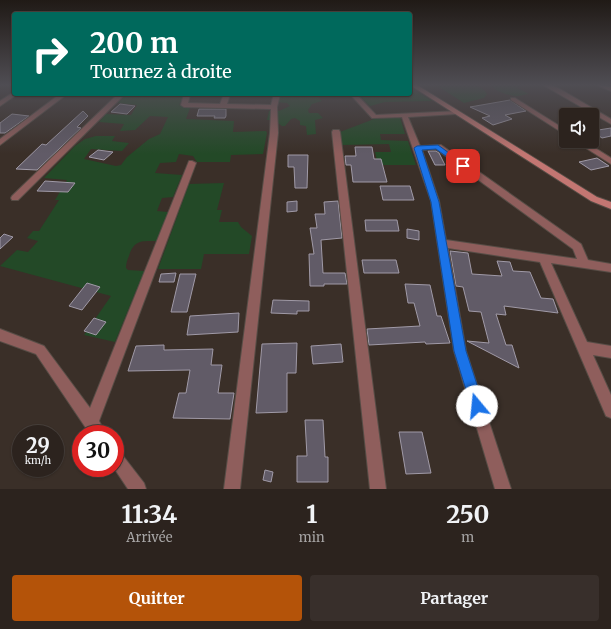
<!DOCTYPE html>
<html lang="fr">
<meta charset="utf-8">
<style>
:root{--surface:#2c231e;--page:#382f2b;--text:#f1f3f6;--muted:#a6a4a4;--line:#48403c;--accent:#b45309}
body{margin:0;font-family:Merriweather,serif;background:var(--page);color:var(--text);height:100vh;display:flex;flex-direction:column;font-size:15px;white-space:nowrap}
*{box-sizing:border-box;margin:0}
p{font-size:13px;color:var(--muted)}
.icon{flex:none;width:22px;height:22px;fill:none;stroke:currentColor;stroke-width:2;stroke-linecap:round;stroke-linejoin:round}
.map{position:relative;height:489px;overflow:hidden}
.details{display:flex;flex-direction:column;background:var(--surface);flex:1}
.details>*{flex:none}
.hud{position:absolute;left:12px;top:12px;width:400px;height:84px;border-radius:4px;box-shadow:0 1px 3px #0004,0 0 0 1px var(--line);background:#00695c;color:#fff;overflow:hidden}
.tools{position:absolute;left:559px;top:108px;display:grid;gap:8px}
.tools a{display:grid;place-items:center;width:40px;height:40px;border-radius:4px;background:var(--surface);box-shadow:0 1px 3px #0004,0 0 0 1px var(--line);font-size:20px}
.speed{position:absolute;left:12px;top:425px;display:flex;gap:8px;font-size:20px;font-weight:700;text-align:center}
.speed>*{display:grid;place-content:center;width:52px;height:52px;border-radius:50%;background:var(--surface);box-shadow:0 1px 3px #0004,0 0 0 1px var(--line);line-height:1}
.speed small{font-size:10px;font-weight:400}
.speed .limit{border:6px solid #d22;background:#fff;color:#111}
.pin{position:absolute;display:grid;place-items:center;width:34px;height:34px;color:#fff;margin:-17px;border-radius:8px;box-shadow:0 2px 6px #0006}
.me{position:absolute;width:44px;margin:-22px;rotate:343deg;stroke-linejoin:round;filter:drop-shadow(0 0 3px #0008)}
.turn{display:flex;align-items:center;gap:14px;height:84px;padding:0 12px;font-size:18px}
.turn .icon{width:52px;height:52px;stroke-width:2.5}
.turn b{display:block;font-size:28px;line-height:34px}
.eta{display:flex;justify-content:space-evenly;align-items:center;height:68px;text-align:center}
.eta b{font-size:24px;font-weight:700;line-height:28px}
.action{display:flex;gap:8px;margin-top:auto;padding:8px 12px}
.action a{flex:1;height:46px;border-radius:4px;background:var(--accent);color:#fff;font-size:16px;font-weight:700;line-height:46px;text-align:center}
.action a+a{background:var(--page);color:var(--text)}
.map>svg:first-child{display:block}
.green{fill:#234927}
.building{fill:#615b67;stroke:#a09aa7}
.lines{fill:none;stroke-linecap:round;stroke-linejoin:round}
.street-casing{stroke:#574d46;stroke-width:2}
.secondary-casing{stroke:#574d46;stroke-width:2}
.street{fill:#8f5e5c;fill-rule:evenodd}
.secondary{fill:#c37672;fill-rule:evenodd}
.route{fill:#1a73e8;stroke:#114b97}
</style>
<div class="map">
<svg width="611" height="489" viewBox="0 0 611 489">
<rect width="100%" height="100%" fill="#3a2f28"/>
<path class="green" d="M436 85C450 85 479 79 487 94L484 98 464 103Z
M491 85H523L517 88 529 94C525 94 519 97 515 96 508 95 494 91 491 85Z
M410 88H412L432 101 385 102 370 106 357 94H410Z
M126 94H185L179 105 190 108 186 119 234 121 233 132 266 131 267 133 263 154 231 155 230 162H197L193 156 179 154 176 162 160 163 155 173 182 175 173 197 162 198 157 211 168 212 156 241C141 241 134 240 129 256 127 260 126 264 126 268L128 270 144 271 115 342 84 335 111 296 0 266 17 250 28 252 38 241 27 238 33 231H39L59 200H55L67 180 44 178 75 146 85 139 96 136H115L112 141 129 143 122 151 91 149 84 159 116 166 121 165 127 157 149 139 160 134 168 117 150 116 135 130 120 131 124 124 99 122 106 114 131 115 137 105 118 103Z
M281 94H323L325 95 318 97 322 101 312 104 308 110 309 113H318L323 118 315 120 316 134 307 135 306 126 300 125V121L295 118 291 119 285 126H282L274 120H267L269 111H279L290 106 287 103 275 102Z
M400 117 405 134H380L381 140 408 141 416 165H378L375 152H391L389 144 342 145 340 132 374 119Z
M224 183 217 210H222L219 222H238L241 227 252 236 249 254H204L201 269H158L189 184Z"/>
<path class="building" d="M510 100 526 111 505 115 512 119 493 125 482 118 490 116 470 107Z
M120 104 135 106 127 114 111 112Z
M199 109H226V116L225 118H214L215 116H197Z
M83 111 88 116 77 127 81 128 37 170 16 169 42 144 46 145Z
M12 114 29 116 5 133H0V123Z
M611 128V136L602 138 592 131Z
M355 147H372L374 159H381L387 182H353L351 165H346L345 156H356Z
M98 150 113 152 104 160 89 157Z
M428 151H436L439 153 445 165H435Z
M288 155H308L307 188H295L294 167H288Z
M597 158 609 166 591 170 579 162Z
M45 181 75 183 68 192 37 191Z
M380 186H410L414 200H383Z
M297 201V211L287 212V202Z
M338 201 342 238 321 240 323 273H345L347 284H324V286H310L309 254H314L310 228H317L315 214H325L324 202Z
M365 220H397L399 231H366Z
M407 229 419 231V240L407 238Z
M4 234 13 237 0 249V238Z
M450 251 468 253 472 274 502 276 497 261 510 262 513 271 530 272 541 298 553 299 558 313 504 306 506 315 496 314 506 345H512L519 368 467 341 489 343 481 312 469 311 463 287 456 286Z
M362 260H396L399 273H364Z
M176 273 174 282H159L161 274Z
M180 274H196L187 312H171Z
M87 283 100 287 82 310 69 306Z
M405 284 430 285 437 316H441L450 343 426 344 425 342 369 345 367 329 420 326 414 303H408Z
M273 300 309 301V311H297V314L271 313Z
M239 313 238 332 187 335 190 316Z
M94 318 106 322 96 335 84 331Z
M297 343 296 373H287V412L256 413 262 344Z
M341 344 343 362 313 364 311 346Z
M164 345V350L213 349 211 365H222L218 393H234L230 419 173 418 179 393H186L190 370 128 371 136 346Z
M305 420H323L325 457H328V482H297V456H307Z
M399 432H422L431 473 406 474Z
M265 470 273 472 271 482 263 480Z"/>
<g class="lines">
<g class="street-casing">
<path id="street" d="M543 85H551L560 89 611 119V124Z
M598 85 611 87V91L599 86Z
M14 92V94H17L16 95 0 106V101Z
M60 94H67L0 145V139Z
M118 94H125L18 200H12L11 198 12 196Z
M184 94H190L188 103 220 104 224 94H230L227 104 271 105 274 94H280L277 107 278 133 240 489H224L270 133 271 109 184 107 181 105Z
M350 94H356L376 115 458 111V113L456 114 408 117 420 146 441 145 581 244 588 260 611 264V272L551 263 587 342 611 346V358L593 355 611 395V418L606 416 540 262 448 248 466 351 511 489H495L454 351 431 201 402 117 372 118ZM436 149 573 249 577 259 446 240 439 201 422 150Z
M511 98H515L566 130V135L511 100Z
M333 130H339L340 132 386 489H370L332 132Z
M575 141H584L611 158V164Z
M189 161H192L196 163 99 421 106 434H90L36 354 0 341V329L44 346 90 408Z
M115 449 120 452 144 483 146 489H128L114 468H115Z"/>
</g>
<g class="secondary-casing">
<path id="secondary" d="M410 85H417L597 197 611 202V209L591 201Z"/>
</g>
<use href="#street" class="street"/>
<use href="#secondary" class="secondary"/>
</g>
<linearGradient id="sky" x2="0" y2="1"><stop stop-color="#201a16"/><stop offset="0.55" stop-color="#4f4d53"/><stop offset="1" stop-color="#4f4d53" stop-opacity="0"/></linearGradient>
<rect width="611" height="154" fill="url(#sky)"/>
<path class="route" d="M438 145 467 166 463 168 461 167 436 149 422 150 439 202 466 351 484 406 482 411 477 412 473 411 471 406 454 351 431 202 414 148 417 146Z"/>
</svg>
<div class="tools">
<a><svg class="icon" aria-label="sound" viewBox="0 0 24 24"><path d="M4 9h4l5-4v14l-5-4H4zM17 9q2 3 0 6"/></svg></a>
</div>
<div class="speed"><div>29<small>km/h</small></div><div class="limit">30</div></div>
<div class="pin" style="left:463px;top:166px;background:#d93025"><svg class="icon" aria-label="arrive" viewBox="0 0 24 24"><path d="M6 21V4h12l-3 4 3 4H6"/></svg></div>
<svg class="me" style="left:477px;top:406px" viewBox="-20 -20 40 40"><circle r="19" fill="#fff"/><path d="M0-13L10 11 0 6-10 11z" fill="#1a73e8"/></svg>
<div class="hud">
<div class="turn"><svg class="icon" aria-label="right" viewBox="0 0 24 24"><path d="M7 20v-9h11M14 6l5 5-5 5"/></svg><div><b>200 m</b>Tournez à droite</div></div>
</div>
</div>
<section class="details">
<div class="eta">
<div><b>11:34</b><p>Arrivée</p></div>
<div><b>1</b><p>min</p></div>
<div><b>250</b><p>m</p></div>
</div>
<div class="action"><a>Quitter</a><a>Partager</a></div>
</section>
